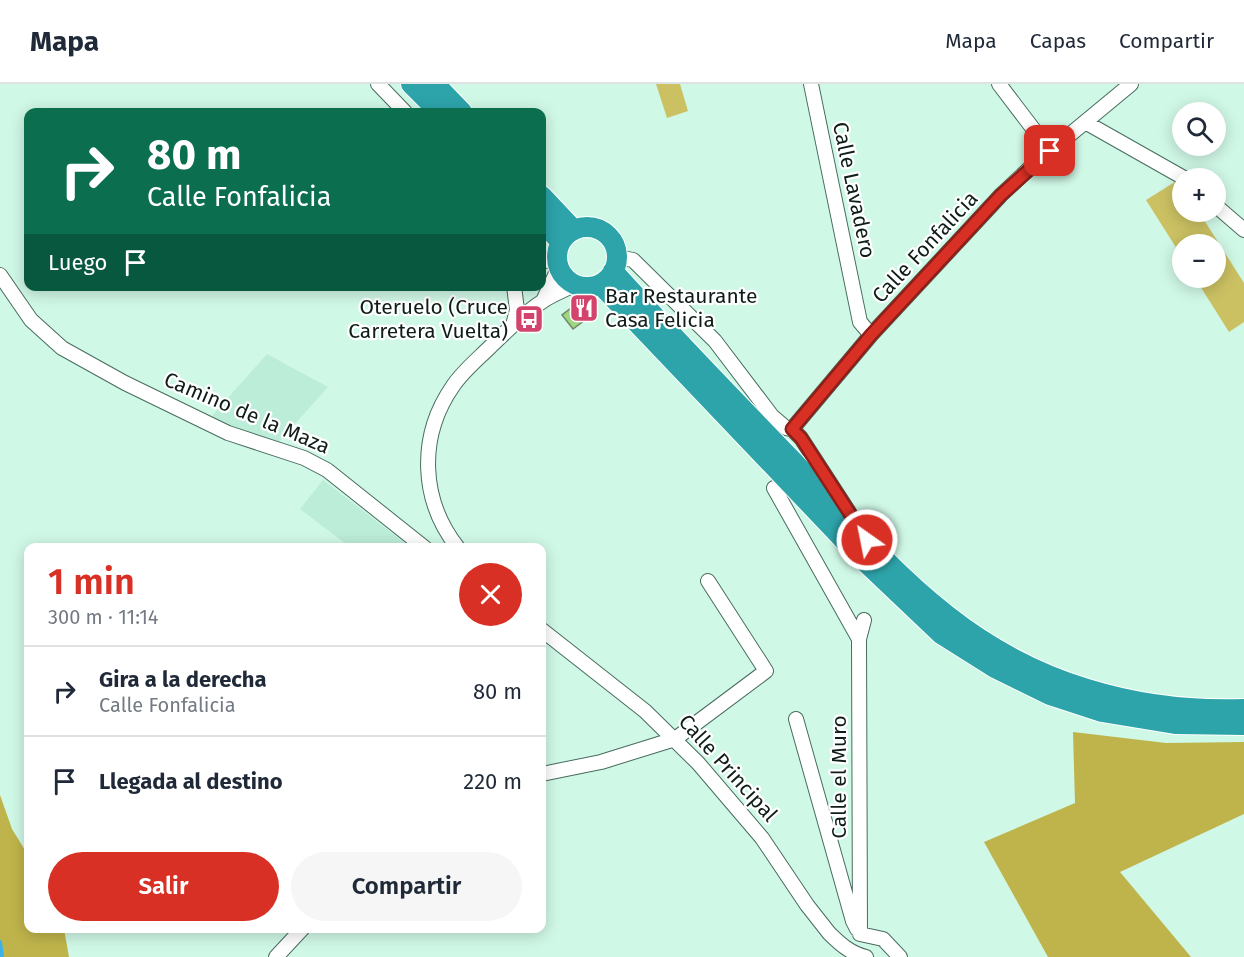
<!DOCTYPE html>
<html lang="es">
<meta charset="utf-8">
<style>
:root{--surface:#fff;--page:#f6f6f7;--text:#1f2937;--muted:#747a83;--line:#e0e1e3;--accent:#d93025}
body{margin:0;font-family:"Fira Sans",sans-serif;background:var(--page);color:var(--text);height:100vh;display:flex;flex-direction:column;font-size:22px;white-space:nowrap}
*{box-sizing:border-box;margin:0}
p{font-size:20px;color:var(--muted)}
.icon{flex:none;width:33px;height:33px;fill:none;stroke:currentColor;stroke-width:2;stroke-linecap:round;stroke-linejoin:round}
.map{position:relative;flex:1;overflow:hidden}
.sheet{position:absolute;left:24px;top:459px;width:522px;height:390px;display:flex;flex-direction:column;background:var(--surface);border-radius:12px;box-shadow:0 3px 15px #0003}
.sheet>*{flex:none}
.guide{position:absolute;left:24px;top:24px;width:522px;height:183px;border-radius:12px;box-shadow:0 3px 15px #0003;background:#0b6e4f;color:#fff;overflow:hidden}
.fabs{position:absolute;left:1172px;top:18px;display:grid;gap:12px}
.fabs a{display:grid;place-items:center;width:54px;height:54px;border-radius:50%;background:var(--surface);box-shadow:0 3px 15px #0003;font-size:30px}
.pin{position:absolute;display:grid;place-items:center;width:51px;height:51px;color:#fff;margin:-26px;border-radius:12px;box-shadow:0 3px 9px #0006}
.me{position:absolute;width:66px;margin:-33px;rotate:327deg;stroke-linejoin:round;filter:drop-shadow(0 0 4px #0008)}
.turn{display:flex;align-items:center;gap:21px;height:126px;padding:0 24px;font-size:27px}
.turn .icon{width:78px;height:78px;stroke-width:2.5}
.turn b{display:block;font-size:42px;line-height:51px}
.then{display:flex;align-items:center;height:57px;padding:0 24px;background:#0003;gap:12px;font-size:22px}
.round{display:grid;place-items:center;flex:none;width:63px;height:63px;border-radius:32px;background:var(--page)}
.summary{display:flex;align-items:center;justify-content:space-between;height:102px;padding:0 24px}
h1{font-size:36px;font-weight:600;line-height:45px;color:var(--accent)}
.action{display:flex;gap:12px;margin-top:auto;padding:12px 24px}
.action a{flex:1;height:69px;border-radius:36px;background:var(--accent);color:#fff;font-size:24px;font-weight:600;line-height:69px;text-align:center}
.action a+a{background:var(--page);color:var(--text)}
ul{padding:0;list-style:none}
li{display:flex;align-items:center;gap:18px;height:90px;padding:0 24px;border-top:2px solid var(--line)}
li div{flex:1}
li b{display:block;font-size:22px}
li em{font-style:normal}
header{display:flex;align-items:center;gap:36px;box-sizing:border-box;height:84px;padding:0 30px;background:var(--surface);border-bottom:2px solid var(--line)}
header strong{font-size:28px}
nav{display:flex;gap:33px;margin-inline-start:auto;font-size:21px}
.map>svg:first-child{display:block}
.built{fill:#bcedd9}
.green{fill:#cbc163}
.forest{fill:#bfb44b}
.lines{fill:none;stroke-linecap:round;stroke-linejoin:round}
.stream{stroke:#3db1e5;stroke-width:4}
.building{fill:#9ed682;stroke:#738669;stroke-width:1.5}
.minor-casing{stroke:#486c5e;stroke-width:16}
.highway-casing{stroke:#fff;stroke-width:22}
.minor{stroke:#fff;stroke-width:14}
.highway{stroke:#2da4aa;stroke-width:20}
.route-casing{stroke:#8d1f18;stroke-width:15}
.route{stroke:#d93025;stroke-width:10}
.labels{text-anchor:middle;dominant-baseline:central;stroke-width:4.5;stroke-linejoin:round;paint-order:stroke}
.street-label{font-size:21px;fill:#0e1d17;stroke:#fff}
.poi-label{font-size:21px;fill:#0e1d17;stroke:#fff;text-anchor:start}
</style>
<header>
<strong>Mapa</strong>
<nav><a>Mapa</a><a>Capas</a><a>Compartir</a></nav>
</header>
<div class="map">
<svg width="1244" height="873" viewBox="0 0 1244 873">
<rect width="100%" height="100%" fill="#d0f8e7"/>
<path class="built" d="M267 270 328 303 277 360 210 334Z
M323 396 410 463H350L300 425Z"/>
<path class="green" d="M656 0H680L688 27 667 34Z
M1178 96 1182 101V128H1199L1244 199V238L1229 248 1195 194H1215V160H1182V173L1146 116Z"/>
<path class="forest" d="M1073 648 1166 659 1244 658V730L1120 788 1191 873H1048L984 758 1075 719Z
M0 711 12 745 28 771V844L64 845 69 873H0Z"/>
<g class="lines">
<path class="stream" d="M0 858 2 873"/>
</g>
<path class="building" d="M583 215 593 230 573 245 562 231Z"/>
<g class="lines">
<g class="minor-casing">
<path id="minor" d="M378 0 405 28
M811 0 860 238 871 251
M999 0 1050 67
M1085 38 1184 94
M1215 121 1244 146
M617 173 633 176 715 257 772 332 786 344 792 345 801 354 849 428
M542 177 557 176
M0 191 31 236 62 264 125 299 228 349 304 374 327 386 425 464
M543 217 559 183
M513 241 517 226 514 202
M792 345 871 251 1001 111 1032 82 1131 0
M774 404 859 555
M458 464C420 416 418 352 453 302 463 287 478 275 491 262 507 247 524 229 543 217 553 210 565 206 576 200
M864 536 859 555 860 850 883 855 900 873
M542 546 645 627 698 679 762 754 807 821 829 849C840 860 850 869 866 873
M796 635 853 837 857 845
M542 690 601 678 675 655 766 587 708 497
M276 873 303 844"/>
</g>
<g class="highway-casing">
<path id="highway" d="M411 0 439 28
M435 0 462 28
M542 112 574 146
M542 138 561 158
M557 173a30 30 0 1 1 60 0a30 30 0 1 1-60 0Z
M613 187C672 252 733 315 794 378 843 431 891 488 948 532 1033 599 1136 629 1244 625
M600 200 861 474 941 550 995 584 1050 611 1102 628 1175 640 1244 641"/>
</g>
<use href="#minor" class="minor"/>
<use href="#highway" class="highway"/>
</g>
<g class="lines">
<g class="route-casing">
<path id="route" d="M867 456 801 354 792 345 871 251 1001 111 1050 67"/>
</g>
<use href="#route" class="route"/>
</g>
<defs>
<g id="restaurant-square" transform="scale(1.5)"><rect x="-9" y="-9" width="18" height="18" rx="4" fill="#d2446c" stroke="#fff"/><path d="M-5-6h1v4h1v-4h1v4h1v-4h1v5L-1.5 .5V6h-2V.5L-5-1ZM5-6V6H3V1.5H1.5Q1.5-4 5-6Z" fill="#fff"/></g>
<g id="bus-square" transform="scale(1.5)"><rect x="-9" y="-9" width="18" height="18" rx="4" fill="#d2446c" stroke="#fff"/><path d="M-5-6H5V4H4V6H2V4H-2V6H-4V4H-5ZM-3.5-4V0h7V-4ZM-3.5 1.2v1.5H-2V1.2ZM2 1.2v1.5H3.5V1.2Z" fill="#fff"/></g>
</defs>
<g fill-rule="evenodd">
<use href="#restaurant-square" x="584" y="224"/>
<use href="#bus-square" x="529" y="235"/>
</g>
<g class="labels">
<g class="street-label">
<text transform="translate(854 106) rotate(78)">Calle Lavadero</text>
<text transform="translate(925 163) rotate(-47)">Calle Fonfalicia</text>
<text transform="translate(247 329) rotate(23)">Camino de la Maza</text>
<text transform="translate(728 684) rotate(48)">Calle Principal</text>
<text transform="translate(839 693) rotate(-90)">Calle el Muro</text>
</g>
<g class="poi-label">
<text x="605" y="212">Bar Restaurante<tspan x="605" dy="24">Casa Felicia</tspan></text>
<text x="508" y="223" text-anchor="end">Oteruelo (Cruce<tspan x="508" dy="24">Carretera Vuelta)</tspan></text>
</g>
</g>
</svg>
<div class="fabs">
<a><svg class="icon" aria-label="search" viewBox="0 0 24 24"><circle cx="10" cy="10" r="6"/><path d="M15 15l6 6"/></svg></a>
<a>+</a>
<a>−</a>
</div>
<div class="pin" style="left:1050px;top:67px;background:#d93025"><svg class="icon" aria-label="arrive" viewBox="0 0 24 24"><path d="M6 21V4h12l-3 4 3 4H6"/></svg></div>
<svg class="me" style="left:867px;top:456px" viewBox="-20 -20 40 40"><circle r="17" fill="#d93025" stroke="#fff" stroke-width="3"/><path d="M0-11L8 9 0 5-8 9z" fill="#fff"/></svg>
<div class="guide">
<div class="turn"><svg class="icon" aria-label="right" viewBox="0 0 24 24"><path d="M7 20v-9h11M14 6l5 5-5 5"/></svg><div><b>80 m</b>Calle Fonfalicia</div></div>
<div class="then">Luego<svg class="icon" aria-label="arrive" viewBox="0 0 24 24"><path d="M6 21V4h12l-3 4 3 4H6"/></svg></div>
</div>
<section class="sheet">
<div class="summary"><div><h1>1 min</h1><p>300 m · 11:14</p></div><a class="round" style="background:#d93025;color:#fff"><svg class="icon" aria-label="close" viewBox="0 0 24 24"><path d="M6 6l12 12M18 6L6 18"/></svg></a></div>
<ul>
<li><svg class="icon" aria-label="right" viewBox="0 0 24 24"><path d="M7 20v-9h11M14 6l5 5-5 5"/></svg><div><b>Gira a la derecha</b><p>Calle Fonfalicia</p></div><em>80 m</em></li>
<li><svg class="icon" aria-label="arrive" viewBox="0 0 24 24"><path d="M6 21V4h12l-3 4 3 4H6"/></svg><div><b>Llegada al destino</b></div><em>220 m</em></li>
</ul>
<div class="action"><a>Salir</a><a>Compartir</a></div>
</section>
</div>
